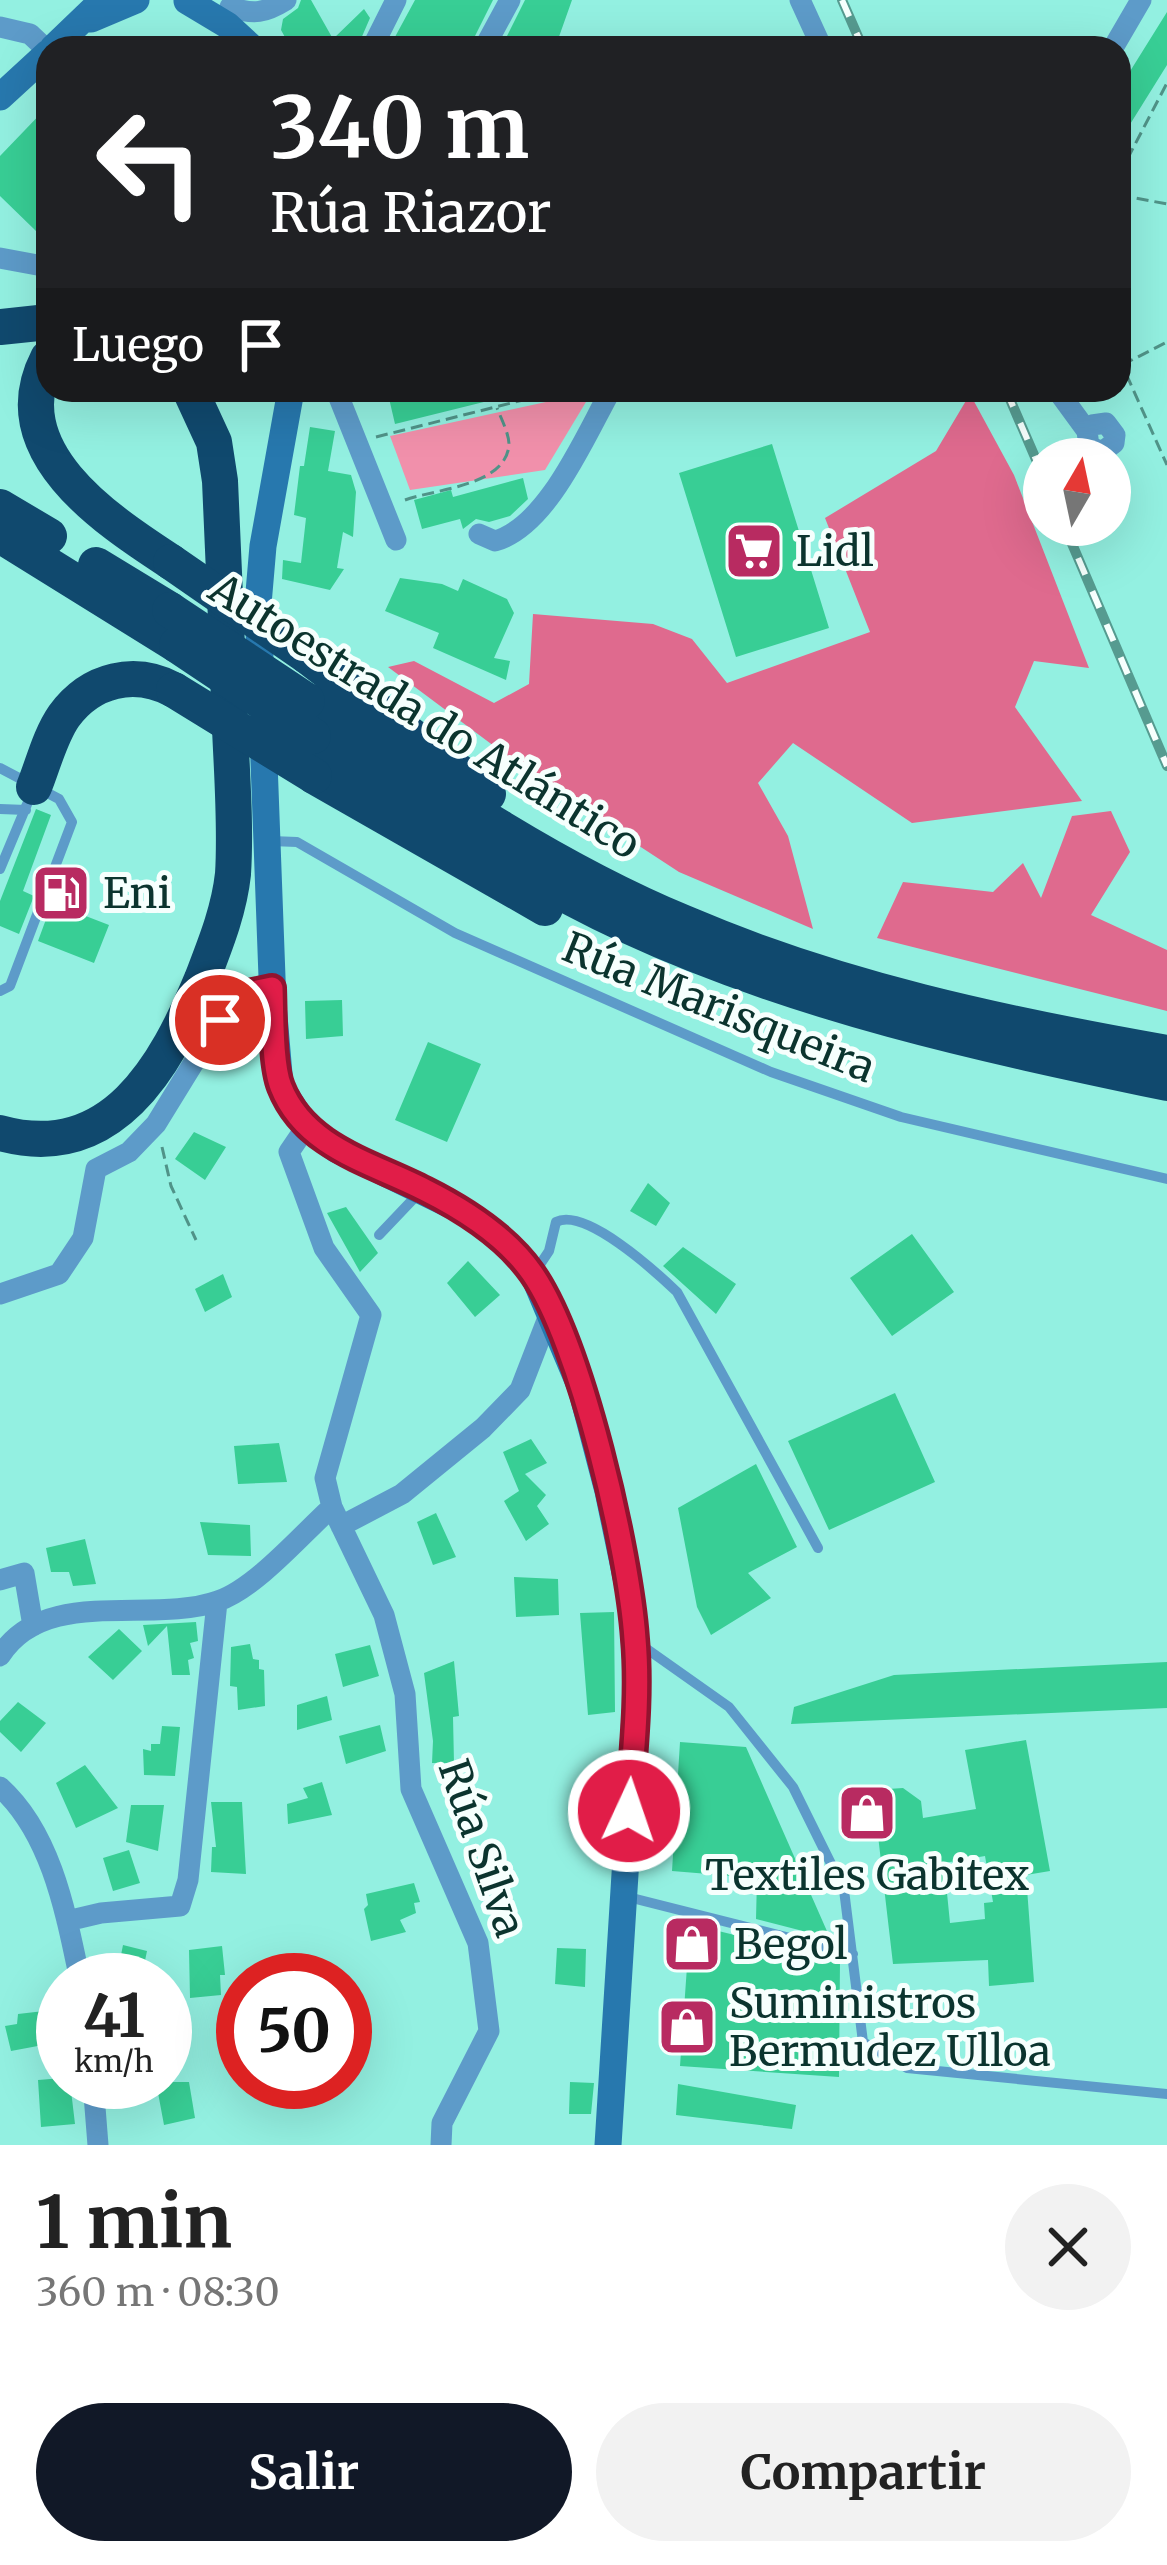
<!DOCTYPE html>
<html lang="es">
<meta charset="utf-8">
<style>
:root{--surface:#fff;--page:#f2f2f2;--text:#222;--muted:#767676;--accent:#111827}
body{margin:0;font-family:Merriweather,serif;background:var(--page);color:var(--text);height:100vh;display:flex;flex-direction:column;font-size:45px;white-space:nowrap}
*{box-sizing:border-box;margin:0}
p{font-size:39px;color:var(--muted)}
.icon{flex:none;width:66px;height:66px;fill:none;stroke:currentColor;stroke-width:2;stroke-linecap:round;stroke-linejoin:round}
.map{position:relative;height:2145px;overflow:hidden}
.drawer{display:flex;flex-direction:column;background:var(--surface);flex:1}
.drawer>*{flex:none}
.top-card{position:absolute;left:36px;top:36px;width:1095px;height:366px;border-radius:36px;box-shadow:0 12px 48px #0002;background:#202124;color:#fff;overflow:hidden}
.needle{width:78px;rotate:9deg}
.tools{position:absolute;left:1023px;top:438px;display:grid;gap:24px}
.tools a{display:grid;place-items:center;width:108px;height:108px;border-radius:50%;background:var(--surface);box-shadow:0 12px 48px #0002;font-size:60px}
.speed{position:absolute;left:36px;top:1953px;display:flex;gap:24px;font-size:60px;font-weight:700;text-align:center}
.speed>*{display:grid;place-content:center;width:156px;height:156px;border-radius:50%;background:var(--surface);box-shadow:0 12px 48px #0002;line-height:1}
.speed small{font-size:30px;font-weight:400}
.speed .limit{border:18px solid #d22;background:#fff;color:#111}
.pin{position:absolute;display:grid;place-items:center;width:102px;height:102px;color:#fff;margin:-51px;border:6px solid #fff;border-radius:50%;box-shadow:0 3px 12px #0007}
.me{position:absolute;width:132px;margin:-66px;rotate:3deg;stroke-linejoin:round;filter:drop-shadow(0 0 9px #0008)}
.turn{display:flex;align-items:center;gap:42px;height:252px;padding:0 36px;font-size:54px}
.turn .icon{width:156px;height:156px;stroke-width:2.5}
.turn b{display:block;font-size:84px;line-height:102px}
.then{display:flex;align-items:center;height:114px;padding:0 36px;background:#0003;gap:24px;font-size:45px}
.round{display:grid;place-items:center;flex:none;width:126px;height:126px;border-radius:63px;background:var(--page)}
.headline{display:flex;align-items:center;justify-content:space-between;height:204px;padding:0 36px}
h1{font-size:72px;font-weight:700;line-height:90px}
.button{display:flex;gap:24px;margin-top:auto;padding:24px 36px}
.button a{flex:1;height:138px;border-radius:72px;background:var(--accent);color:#fff;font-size:48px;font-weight:700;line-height:138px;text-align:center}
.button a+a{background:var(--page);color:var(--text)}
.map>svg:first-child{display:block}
.green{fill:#f190ab}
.forest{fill:#df6a8e}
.building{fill:#38ce95;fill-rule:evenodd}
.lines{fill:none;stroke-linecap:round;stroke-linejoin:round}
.path{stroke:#509388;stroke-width:3;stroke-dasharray:12 6;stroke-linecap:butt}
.lane{stroke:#5d9bc9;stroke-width:10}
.street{stroke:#5d9bc9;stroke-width:21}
.secondary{stroke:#2778ae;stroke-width:27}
.highway{stroke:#10496e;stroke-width:36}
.rail-casing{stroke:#569b90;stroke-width:10}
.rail{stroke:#f6fffd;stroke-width:6;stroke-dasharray:18;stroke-linecap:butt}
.highway-bridge{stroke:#10496e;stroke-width:36}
.route-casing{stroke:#92132f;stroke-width:30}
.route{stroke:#e11d48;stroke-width:21}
.labels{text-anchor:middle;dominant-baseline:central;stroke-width:10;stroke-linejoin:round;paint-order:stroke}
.poi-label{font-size:42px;fill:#0b342e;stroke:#f6fffd;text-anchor:start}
.street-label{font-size:42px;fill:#0b342e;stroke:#f6fffd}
</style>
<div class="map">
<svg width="1167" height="2145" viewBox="0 0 1167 2145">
<rect width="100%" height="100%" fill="#93f0e1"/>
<path class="green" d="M592 392 545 470 410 490 390 436Z"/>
<path class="forest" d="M970 394 1014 475 1089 668 1034 661 1015 707 1082 801 912 823 793 743 758 783 788 836 813 929 679 872 549 787 388 667 414 661 494 703 529 684 533 614 653 624 692 639 727 683 870 632 825 518 936 451Z
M1111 811 1130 852 1091 915 1167 950V1011L877 938 903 882 993 892 1023 863 1041 898 1072 816Z"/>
<path class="building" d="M301 0H311L333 39 364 9 370 18 357 48H291L281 30 283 19 298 8Z
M415 0H493L469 48H389Z
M525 0H572L555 48H501Z
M1167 12V65L1119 142V89Z
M48 106V218L36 231 0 196V156Z
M405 390H507L508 396 395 424 388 394Z
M310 427 335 431 328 471 351 475 356 492 353 537 343 532 337 568 344 569 330 590 282 579 283 560 301 563 306 518 294 515 300 466H304Z
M772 444 829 628 736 657 679 473Z
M523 478 528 499 510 516 489 522 476 519 463 529 460 519 422 529 414 500 451 490 453 497Z
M400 578 442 584 458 591 463 579 507 599 514 613 494 658 510 661 506 680 433 648 439 633 385 611Z
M36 809 51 815 23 891 34 896 19 934 0 926V901Z
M52 903 109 925 94 963 38 941Z
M342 1000 343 1036 306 1039 305 1001Z
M428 1042 481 1064 447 1142 395 1120Z
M194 1132 226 1147 205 1180 175 1159Z
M648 1183 670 1203 656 1226 630 1211Z
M346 1207 378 1253 360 1272 327 1213Z
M912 1234 954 1292 892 1336 850 1278Z
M683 1247 736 1284 716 1314 663 1266Z
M468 1261 500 1295 475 1317 447 1283Z
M223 1274 232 1297 205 1312 195 1289Z
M895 1393 935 1482 829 1530 788 1441Z
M531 1439 547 1463 525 1474 546 1495 537 1506 549 1524 526 1541 504 1501 519 1491 503 1452Z
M279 1443 287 1482 238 1484 234 1446Z
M756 1464 797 1547 748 1573 771 1598 711 1635 697 1607 678 1508Z
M436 1513 456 1557 433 1565 417 1522Z
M200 1522 250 1525 251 1556 208 1555Z
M85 1539 96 1584 73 1586 69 1572H51L46 1548Z
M514 1577 558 1579 559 1615 516 1617Z
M614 1612 615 1712 588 1715 580 1613Z
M196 1622 198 1641 190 1643 194 1658 188 1660 190 1675H172L167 1626 148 1646 143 1625Z
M119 1629 142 1651 113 1680 88 1657Z
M250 1644 253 1659 259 1660V1669L264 1670 265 1706 238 1710 237 1687 230 1686 231 1647Z
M370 1645 379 1676 343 1687 335 1654Z
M454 1661 459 1716 453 1717 454 1763H432L433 1741 424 1673Z
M1167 1662V1708L791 1724 794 1707 894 1675Z
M327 1696 332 1720 297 1730V1705Z
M18 1702 46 1723 21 1752 0 1732V1721Z
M380 1725 386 1751 346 1764 339 1736Z
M162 1726 180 1727 175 1776 144 1775 143 1749 151 1751V1744H160Z
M1026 1740 1050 1871 1026 1875 1034 1982 989 1986 988 1960 893 1964 877 1827 861 1828 858 1791 903 1788 921 1801 923 1818 976 1809 965 1750ZM985 1856 993 1902 984 1903 985 1919 950 1923 944 1863Z
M680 1742 746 1747 830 1938 756 1919 757 1878 672 1871Z
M85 1765 118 1808 76 1828 56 1783Z
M322 1782 332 1815 288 1824 287 1804 308 1798 303 1788Z
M211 1802H242L246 1874 211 1872 212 1847H216Z
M131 1805H164L158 1851 126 1842Z
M129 1850 140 1883 113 1891 103 1858Z
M414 1883 420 1902 414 1903 416 1913 400 1920 406 1932 371 1941 364 1909 368 1905 366 1894Z
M690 1924 840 1961 839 2077 680 2066Z
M123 1945 147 1951 141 1980H116Z
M222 1946 225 1975H220L221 1995 190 1998 189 1950Z
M557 1948 586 1949 585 1987 555 1984Z
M44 2011 45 2021 56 2019 59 2042 11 2051 5 2026 17 2024 18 2014Z
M63 2078V2082H70L75 2124 41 2127 38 2080Z
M156 2082H189L195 2118 164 2125Z
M570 2082 594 2083 591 2114H569Z
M678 2084 796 2105 792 2129 676 2115Z"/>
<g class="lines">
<path class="path" d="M1119 175 1167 83
M1119 195 1167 204
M1119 358 1167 465
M1122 365 1167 342
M376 437 563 390
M405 500C435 489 507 486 509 444 509 434 501 418 497 408
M162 1147 171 1186 196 1240"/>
<path class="lane" d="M0 768 59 799 72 822 10 986 0 991
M0 809 26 810
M271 841 297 842 455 933 771 1072 901 1117 1167 1179
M0 869 33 790
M379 1235 418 1194
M535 1272 549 1251 556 1222C585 1207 655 1271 677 1292L818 1548
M637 1642 729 1707 793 1787 844 1890 863 2042 907 2068 1167 2094
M628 1897 853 1954"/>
<path class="street" d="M800 0 822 48
M230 7C254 15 265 13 286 0
M0 27 30 34 48 51
M372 48 396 0
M484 48 510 0
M1113 48 1141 0
M0 258 48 267
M336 390 396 540
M1057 390 1087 431 1089 446 1102 452 1114 443 1115 435 1106 423 1092 425 1087 431
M479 534 495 541C548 526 585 436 611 390
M306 1127 289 1152 324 1248 371 1315 325 1478 332 1507 384 1615 405 1694 411 1789 478 1943 489 2031 442 2123 441 2145
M0 1294 59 1274 83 1238 96 1169 129 1152 156 1124 220 1020 244 994 272 988
M341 1526 402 1494 483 1428 520 1390 551 1310
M0 1580 24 1573 33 1626
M0 1656C45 1585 151 1625 218 1601 256 1588 302 1534 332 1507
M0 1787C52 1834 66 1914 80 1980
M67 1921 101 1913 180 1906 188 1880 217 1602
M93 2082 98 2145"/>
<path class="secondary" d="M187 1 227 25 252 48
M91 19 136 0
M53 48 103 0
M0 97 48 53
M261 684 258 604 263 546 291 390
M263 735 273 1004 280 1086 306 1127 336 1149 465 1212 505 1242 533 1274 581 1388 608 1491 632 1606 637 1683 608 2145"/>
<path class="highway" d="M0 327 48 322
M48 358C0 451 107 520 171 562
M0 507 49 536
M0 535 177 645
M96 565 170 610
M307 656 488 794
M307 701C427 782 549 867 684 923 838 989 1002 1024 1167 1053
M313 736C414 803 516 874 626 925 799 1005 981 1044 1167 1083
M314 776 545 908
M34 787C43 765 50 736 64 716 91 679 135 669 174 690
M0 1133C112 1164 166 1066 202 979 215 945 229 911 233 874 236 826 232 776 230 728 227 646 224 563 220 481L214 442 190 390"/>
<g class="rail-casing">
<path id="rail" d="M842 0 863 48
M1006 390 1044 478
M1064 525 1167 766"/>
</g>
<use href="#rail" class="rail"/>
<path class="highway-bridge" d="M171 562 307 656
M170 610 307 701
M177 645 313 736
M174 690 314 776"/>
</g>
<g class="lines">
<g class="route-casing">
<path id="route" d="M220 1020 244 994 272 988C273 1013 272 1065 281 1087 305 1148 373 1163 425 1190 465 1210 506 1236 532 1273 581 1343 629 1552 635 1639 640 1696 633 1754 629 1811"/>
</g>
<use href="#route" class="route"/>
</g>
<defs>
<g id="supermarket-square" transform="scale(3)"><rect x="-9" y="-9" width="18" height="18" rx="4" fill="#b82b61" stroke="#f6fffd"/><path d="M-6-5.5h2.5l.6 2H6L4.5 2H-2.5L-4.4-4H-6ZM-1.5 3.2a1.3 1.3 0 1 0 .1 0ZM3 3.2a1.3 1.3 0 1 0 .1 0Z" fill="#fff"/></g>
<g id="fuel-square" transform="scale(3)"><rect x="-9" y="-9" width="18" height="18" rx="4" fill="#b82b61" stroke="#f6fffd"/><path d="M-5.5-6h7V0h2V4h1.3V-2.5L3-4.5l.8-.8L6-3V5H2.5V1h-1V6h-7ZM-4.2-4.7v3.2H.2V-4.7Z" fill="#fff"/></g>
<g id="shop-square" transform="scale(3)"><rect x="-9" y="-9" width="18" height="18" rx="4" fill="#b82b61" stroke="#f6fffd"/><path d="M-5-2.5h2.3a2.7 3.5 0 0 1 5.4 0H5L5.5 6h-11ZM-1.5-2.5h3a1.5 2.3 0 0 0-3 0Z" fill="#fff"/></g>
</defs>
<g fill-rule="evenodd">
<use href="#supermarket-square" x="754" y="551"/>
<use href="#fuel-square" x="61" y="893"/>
<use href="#shop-square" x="867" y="1813"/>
<use href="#shop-square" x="692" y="1944"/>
<use href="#shop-square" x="687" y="2027"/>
</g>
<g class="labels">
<g class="poi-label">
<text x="796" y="551">Lidl</text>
<text x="103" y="893">Eni</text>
<text x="867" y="1875" text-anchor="middle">Textiles Gabitex</text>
<text x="734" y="1944">Begol</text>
<text x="729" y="2003">Suministros<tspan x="729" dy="48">Bermudez Ulloa</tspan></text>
</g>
<g class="street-label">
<text transform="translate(425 716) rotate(32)">Autoestrada do Atlántico</text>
<text transform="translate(719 1007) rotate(22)">Rúa Marisqueira</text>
<text transform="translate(482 1848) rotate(71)">Rúa Silva</text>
</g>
</g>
</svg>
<div class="tools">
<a><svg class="needle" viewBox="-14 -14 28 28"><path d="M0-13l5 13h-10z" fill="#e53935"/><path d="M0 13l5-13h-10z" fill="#767676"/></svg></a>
</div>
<div class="speed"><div>41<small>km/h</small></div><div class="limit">50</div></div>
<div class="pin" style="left:220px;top:1020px;background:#d93025"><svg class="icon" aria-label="arrive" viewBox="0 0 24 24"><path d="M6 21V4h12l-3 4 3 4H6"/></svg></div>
<svg class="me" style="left:629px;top:1811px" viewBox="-20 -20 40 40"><circle r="17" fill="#e11d48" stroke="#fff" stroke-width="3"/><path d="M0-11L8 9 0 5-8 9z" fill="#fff"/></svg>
<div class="top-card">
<div class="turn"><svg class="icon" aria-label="left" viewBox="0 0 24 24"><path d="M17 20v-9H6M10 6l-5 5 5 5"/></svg><div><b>340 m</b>Rúa Riazor</div></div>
<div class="then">Luego<svg class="icon" aria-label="arrive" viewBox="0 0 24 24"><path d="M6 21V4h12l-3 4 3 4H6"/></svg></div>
</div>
</div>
<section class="drawer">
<div class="headline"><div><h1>1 min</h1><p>360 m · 08:30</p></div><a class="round"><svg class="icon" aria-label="close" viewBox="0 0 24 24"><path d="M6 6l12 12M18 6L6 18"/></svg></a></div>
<div class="button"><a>Salir</a><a>Compartir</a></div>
</section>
